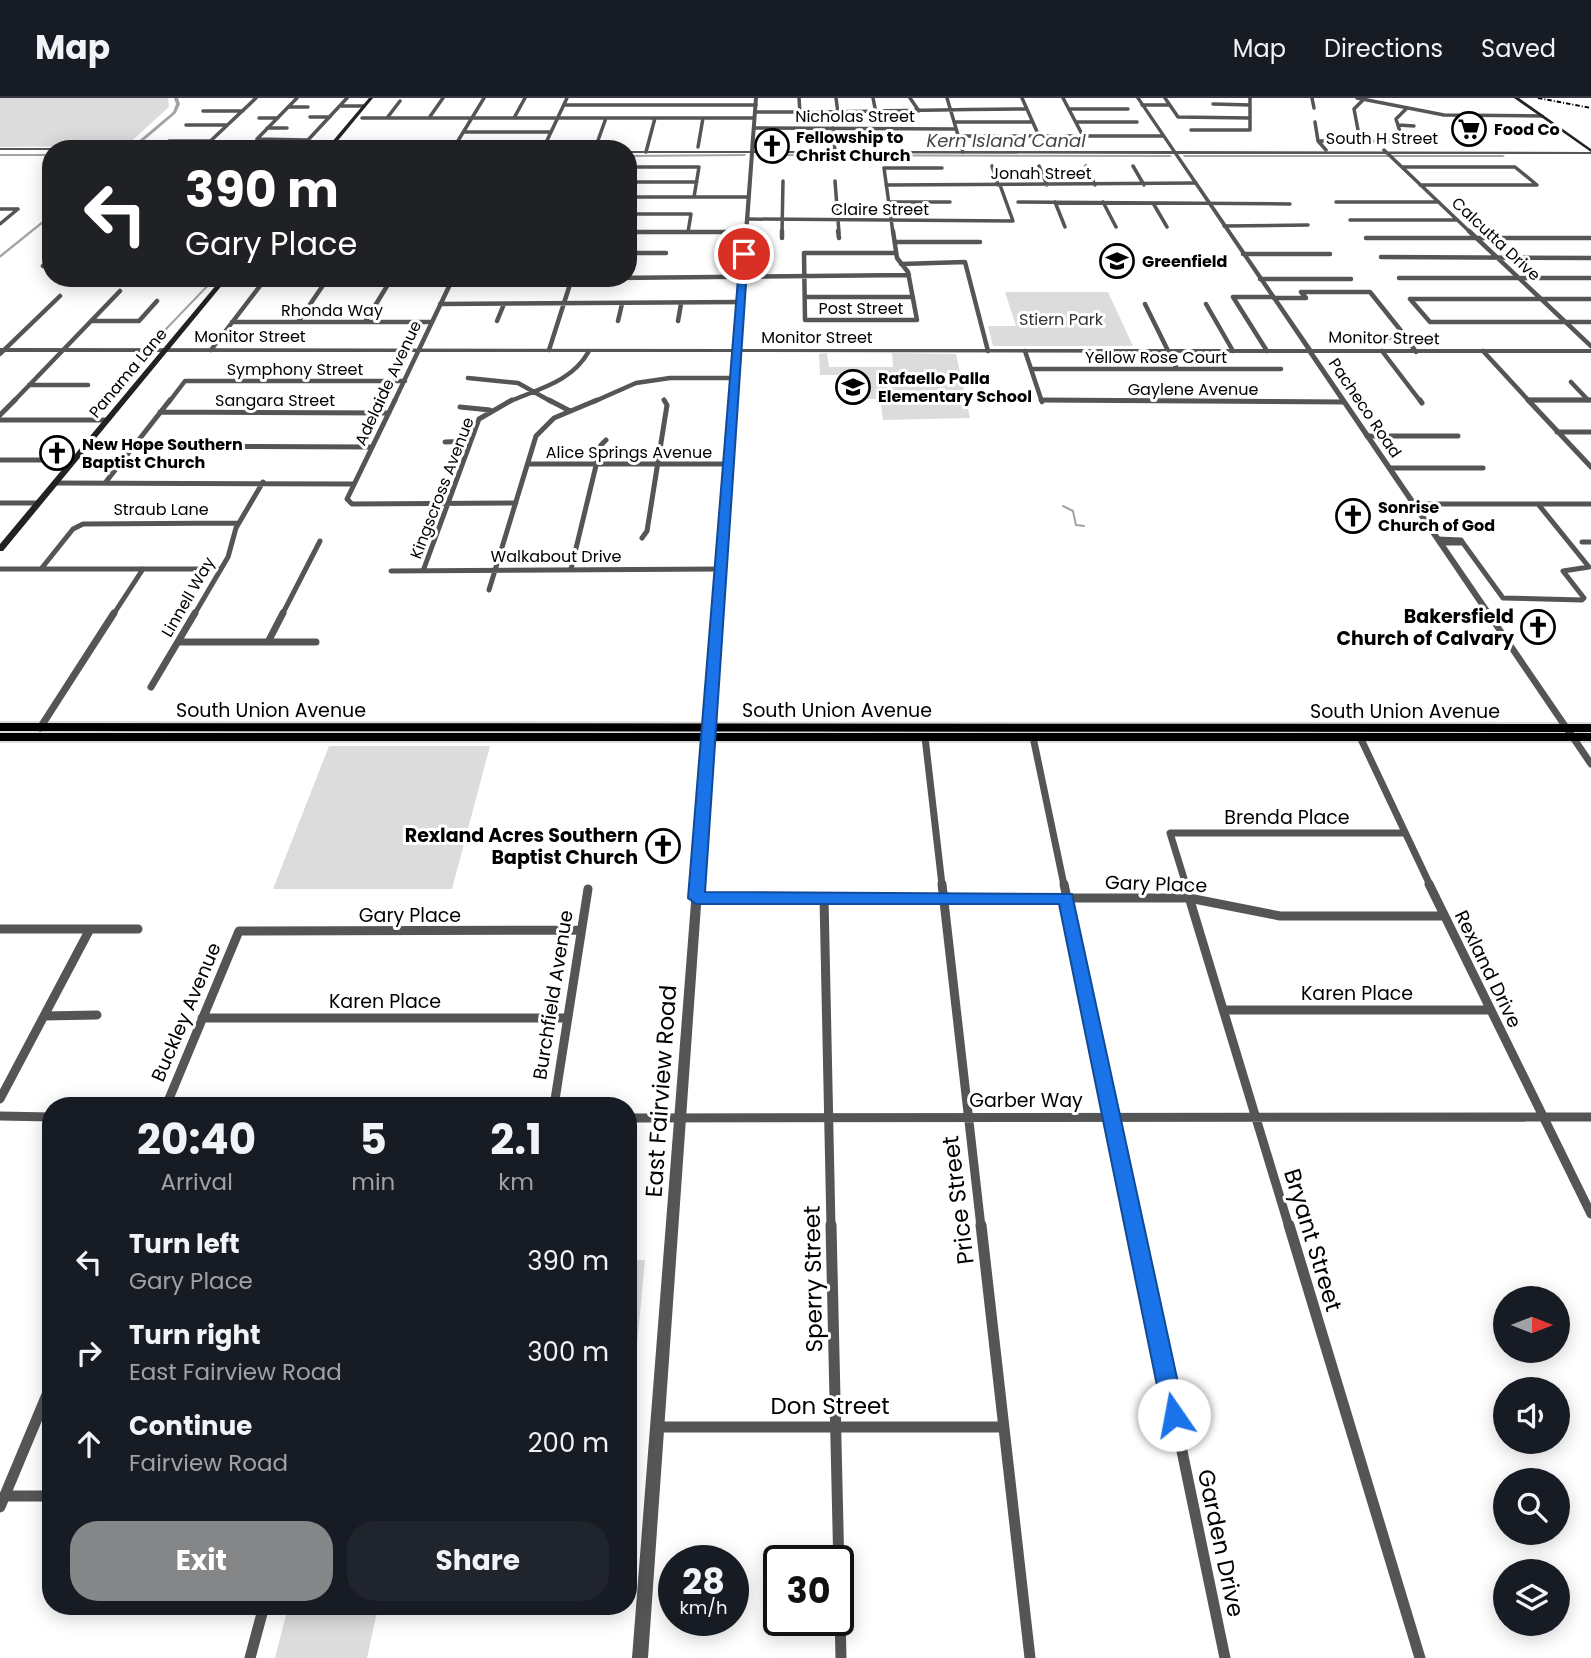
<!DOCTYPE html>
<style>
:root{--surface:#171b24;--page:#20242c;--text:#f1f3f6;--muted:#9ea1a6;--line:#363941;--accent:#858687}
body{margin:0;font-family:Poppins,sans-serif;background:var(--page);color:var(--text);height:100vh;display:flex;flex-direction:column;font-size:26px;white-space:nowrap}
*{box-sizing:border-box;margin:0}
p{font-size:23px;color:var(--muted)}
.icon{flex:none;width:38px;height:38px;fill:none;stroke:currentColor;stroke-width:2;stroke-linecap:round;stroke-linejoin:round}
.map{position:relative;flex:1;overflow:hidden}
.sheet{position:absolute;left:42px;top:999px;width:595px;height:518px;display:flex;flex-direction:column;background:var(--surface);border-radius:28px;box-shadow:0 4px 18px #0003}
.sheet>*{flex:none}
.guide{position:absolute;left:42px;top:42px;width:595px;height:147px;border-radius:28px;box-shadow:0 4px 18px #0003;background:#202124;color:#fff;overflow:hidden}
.needle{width:46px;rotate:90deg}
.controls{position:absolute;left:1493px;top:1188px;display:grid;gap:14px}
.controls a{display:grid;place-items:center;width:77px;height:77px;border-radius:50%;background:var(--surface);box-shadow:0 4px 18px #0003;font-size:35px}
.speed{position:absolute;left:658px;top:1447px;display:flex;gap:14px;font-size:35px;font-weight:700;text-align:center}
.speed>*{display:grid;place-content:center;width:91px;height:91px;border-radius:50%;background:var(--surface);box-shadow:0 4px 18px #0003;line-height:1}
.speed small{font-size:18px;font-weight:400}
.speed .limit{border:4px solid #111;border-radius:10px;background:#fff;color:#111}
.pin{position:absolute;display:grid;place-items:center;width:60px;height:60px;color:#fff;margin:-30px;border:4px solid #fff;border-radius:50%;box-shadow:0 2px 7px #0007}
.me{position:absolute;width:77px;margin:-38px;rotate:348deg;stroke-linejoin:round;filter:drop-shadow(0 0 5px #0008)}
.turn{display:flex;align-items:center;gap:24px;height:147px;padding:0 28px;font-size:32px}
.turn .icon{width:91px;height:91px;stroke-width:2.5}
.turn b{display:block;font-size:49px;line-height:60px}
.eta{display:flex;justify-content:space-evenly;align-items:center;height:119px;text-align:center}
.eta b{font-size:42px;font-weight:700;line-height:49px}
.primary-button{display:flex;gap:14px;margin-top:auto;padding:14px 28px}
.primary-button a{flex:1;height:80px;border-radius:28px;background:var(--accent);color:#fff;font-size:28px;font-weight:700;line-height:80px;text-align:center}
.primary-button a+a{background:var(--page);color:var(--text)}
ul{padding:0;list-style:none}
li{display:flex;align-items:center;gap:21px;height:91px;padding:0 28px}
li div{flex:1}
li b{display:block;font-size:26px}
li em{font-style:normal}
header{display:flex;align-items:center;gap:42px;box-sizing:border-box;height:98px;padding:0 35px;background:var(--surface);border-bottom:2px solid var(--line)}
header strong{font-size:33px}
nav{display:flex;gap:38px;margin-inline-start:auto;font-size:24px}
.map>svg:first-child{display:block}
.green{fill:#dcdcdc}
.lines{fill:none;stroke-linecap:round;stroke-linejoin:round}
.stream{stroke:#a3a3a3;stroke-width:2}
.canal{fill:#a3a3a3;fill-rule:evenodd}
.primary-casing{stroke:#dbdbdb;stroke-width:4}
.minor-far5{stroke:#555;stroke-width:3.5}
.minor-far4{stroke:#555;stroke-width:4.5}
.minor-far3{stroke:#555;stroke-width:5}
.minor-far2{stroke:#555;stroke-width:7}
.minor-far1{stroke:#555;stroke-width:9}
.minor{stroke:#555;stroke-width:11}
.tertiary{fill:#555;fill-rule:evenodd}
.secondary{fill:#222;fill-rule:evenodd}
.primary{fill:#000;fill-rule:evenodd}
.rail{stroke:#000;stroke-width:2;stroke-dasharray:4.5 2 1 2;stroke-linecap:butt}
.route{fill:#1a73e8;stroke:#114b97;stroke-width:2}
.labels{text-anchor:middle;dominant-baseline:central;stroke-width:6;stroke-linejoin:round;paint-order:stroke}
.far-street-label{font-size:16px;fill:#000;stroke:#fff}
.far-poi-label{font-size:16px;font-weight:bold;fill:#000;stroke:#fff;text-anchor:start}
.far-park-label{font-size:16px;fill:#333;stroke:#fff}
.far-water-label{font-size:18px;font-style:italic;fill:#444;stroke:#fff}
.poi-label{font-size:19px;font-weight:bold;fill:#000;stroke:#fff;text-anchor:end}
.street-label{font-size:19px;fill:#000;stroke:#fff}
.near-street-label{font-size:23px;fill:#000;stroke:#fff}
</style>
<header>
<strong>Map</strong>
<nav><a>Map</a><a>Directions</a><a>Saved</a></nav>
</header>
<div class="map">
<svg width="1591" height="1560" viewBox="0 0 1591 1560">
<rect width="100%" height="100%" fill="#fff"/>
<path class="green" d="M0 0H168L169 9 126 48 0 49Z
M1005 194H1108L1133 248H993L988 228H1016Z
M827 255 829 269H893L892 255 956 256 970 320 883 322 880 301H840L839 277H820L819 256Z
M329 648H490L452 791H273Z
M628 1162H645L629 1332H628Z
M288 1509H378L367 1560H275Z"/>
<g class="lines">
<path class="stream" d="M97 316 167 230 215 180
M1063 408 1073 413 1076 427 1084 428"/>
<path class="canal" d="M174 0H178L180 6 176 15 134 51H129L173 14 176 6Z
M0 56H51V58H0Z
M746 56 745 58 628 59V57Z
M758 56 1170 57 1172 58 1170 59 757 58Z
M1183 57H1503L1505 58 1503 59H1184Z
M51 116V119L0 160V157Z"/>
<g class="primary-casing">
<path id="primary" d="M0 625 1591 626V634L0 633Z
M0 635H1591V643H0Z"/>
</g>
<path class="minor-far5" d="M297 0 257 41 308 42 347 0
M799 0 800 15
M836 0 838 15
M873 0 876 15
M910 0 919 13
M947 0 963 54
M1022 0 1039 38
M1063 0 1083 38
M1165 0 1178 19 1250 20
M1312 0 1314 10
M1357 0 1444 17 1542 18
M1363 2 1354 11 1359 37 1365 43
M1213 6 1250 7
M564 7H756
M1142 7H1170
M340 8H364
M289 9H308
M1069 11H1128
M1406 11 1396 21 1401 37 1407 43
M203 13H243
M755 14C846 15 936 11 1027 11
M310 19H330
M259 20H278
M362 20H754
M387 20 400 3
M429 20 443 0
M514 20 525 0
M954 24H1033
M1076 24H1137
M1315 24 1318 43 1326 52
M186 27H227
M1398 27 1414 28
M267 30H287
M754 30 956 31
M833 30 835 54
M1191 32H1250V0
M463 34H550
M958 38H1163
M169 43H211
M1318 43H1431
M819 45H834
M596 48 606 20
M698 49 703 20
M202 51 256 0
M453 51 484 0
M543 51 567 0
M1384 52 1471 135
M646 54 655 20
M992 68 998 87
M1039 68 1047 87
M1086 68 1095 87
M1133 68 1144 87
M628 69H699L694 99
M1402 69H1515L1537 87
M835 83 839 135
M628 84H697
M886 87 1196 85
M1420 87H1537
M628 99H748
M889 104H950
M1018 104 1290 106
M1055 104 1065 129
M1103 104 1116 129
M1336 104H1439
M1153 105 1167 129
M0 111H18
M628 116H691L688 134
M747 121 1013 123 1000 87
M1350 122H1457
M0 126 18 111
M1224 128 1308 127
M628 134H746
M782 135 783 83
M893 135 884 70H942"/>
<path class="minor-far4" d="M838 133 839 140
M893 133 897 160 908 174 917 222H805L804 155H896
M1469 133 1591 248
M628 134H746
M782 140V133
M1366 140H1591
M895 144H980
M628 155H666
M1243 156H1330
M1381 159 1591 160
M901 166 965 164 988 253
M43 168 51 161
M1399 180H1591
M513 181 909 177
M1260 181H1351
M805 199H913
M1274 200H1306L1301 194H1370L1406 239 1356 240
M1410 201 1430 224H1591
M1410 201H1591
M440 206 741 204
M1145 206 1177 271
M1206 206 1233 253
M91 223H139L157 203
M497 223 504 206
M618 223 622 206
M678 223 681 206
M232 224H431
M298 224 328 180
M365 224 392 180
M1406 239 1416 254
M211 252 266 180
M549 252 572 180
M1025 253 1042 304
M1267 253 1233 199H1273
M1382 253 1421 304
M1483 253 1530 304
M0 256 60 198
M1031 271H1281
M468 280 518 285 552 304
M1571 284 1588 302
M29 287H88
M1528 302H1591
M13 304 120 193
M169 304 185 283H405
M394 304 453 180
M508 304C538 291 572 284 589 253
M593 304 636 285 670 280H735"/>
<path class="minor-far3" d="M395 302 347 401 352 406 516 405
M549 302 570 313
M1041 302 1344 304
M1420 302 1422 305
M1528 302 1591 369
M1528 302H1591
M460 309 490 312
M160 314 389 315
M0 317 15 302
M0 322H107
M1557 334H1591
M1367 338H1458
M445 344 471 343
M134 348 372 349
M0 362H74
M529 366H729
M1390 370H1483
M55 385 354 386
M105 385 170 302
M0 405H38
M1414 406H1591
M642 440 647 433 667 307 664 302
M1438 441 1461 442 1463 445H1440
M1582 444H1591
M1463 445 1503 500 1582 502 1584 500 1563 473 1589 469 1538 406
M0 471H221
M41 471 73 431 83 426 238 425
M571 471 601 347 606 342
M391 473 721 471
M423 473 479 321 512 302
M489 492 536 338 554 320 597 302
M113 517 143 471
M194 517 228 459 236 430 263 384
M282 517 320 443"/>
<path class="minor-far2" d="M178 544H316
M268 544 283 515
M151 589 195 515
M40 630 114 515
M1570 635 1591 666
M925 639 942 787
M1033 639 1064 787
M1360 639 1430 787
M1186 787 1170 735H1404"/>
<path class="minor-far1" d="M942 786 981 1129
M1064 786 1135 1129
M1185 786 1289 1129
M1429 786 1591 1116
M697 800H1189L1280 818H1444
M824 800 831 1129
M0 831H138
M1223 912H1491
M44 918 97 917
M202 920H568
M0 1001 90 831
M166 1008 239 833 581 832
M554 1008 588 791
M0 1018 51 1019
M628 1020 1591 1019"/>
<path class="minor" d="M831 1127 841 1560
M981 1127 1030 1560
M1135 1127 1225 1560
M1289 1127 1420 1560
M657 1329H1003
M4 1398H51
M0 1409 51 1287
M250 1560 264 1508"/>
<path class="tertiary" d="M754 0H758L754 53H1172L1136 0H1140L1176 53 1591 54V56H1178L1312 251H1591V255H1314L1574 635 1570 638 1567 637 1308 255 740 254 648 1560H632L734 254H0V250L735 251 750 55H628V53H750ZM754 55 1174 56 1306 251H740Z
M0 50H51L53 51H51V52H0Z"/>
<path class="secondary" d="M369 0H373L331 51H326Z
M1514 0H1519L1591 51V54Z
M222 180H228L3 453H0V446Z"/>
<use href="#primary" class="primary"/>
<path class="rail" d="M1538 0 1591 10"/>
</g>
<path class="route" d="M744 153 748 156 705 794 1072 796 1185 1317 1182 1325 1174 1328 1166 1325 1163 1317 1059 806H696L688 800 740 156Z"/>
<defs>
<g id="supermarket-ring" transform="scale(1.75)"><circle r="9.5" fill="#fff" stroke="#000" stroke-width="1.5"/><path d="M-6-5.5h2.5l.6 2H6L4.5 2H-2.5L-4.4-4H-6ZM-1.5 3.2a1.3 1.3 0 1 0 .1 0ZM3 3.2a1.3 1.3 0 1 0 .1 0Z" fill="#000"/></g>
<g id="church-ring" transform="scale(1.75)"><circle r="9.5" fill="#fff" stroke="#000" stroke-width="1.5"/><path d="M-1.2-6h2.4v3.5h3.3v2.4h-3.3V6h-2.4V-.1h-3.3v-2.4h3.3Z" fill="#000"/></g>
<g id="school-ring" transform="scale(1.75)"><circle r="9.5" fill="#fff" stroke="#000" stroke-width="1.5"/><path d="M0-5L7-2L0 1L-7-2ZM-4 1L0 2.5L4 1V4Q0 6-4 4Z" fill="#000"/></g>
</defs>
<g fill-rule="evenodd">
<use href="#supermarket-ring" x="1469" y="31"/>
<use href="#church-ring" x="772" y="48"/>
<use href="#school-ring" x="1117" y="163"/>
<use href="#school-ring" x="853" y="289"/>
<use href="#church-ring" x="57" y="355"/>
<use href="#church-ring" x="1353" y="418"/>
<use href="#church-ring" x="1538" y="529"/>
<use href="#church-ring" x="663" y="748"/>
</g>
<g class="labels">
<g class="far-street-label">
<text x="855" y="18">Nicholas Street</text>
<text x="1382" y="40">South H Street</text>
<text x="1041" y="75">Jonah Street</text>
<text x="880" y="111">Claire Street</text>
<text transform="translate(1496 141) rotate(43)">Calcutta Drive</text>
<text x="861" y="210">Post Street</text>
<text x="332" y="212">Rhonda Way</text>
<text x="250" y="238">Monitor Street</text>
<text x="817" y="239">Monitor Street</text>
<text transform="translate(1384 240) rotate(1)">Monitor Street</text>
<text x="1156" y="259">Yellow Rose Court</text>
<text x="295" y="271">Symphony Street</text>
<text transform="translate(128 275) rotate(-50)">Panama Lane</text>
<text transform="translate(388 285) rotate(-65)">Adelaide Avenue</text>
<text x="1193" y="291">Gaylene Avenue</text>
<text x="275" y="302">Sangara Street</text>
<text transform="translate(1365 310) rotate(56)">Pacheco Road</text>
<text x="629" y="354">Alice Springs Avenue</text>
<text transform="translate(442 390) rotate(-69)">Kingscross Avenue</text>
<text x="161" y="411">Straub Lane</text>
<text x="556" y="458">Walkabout Drive</text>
<text transform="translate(188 499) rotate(-60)">Linnell Way</text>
</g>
<g class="far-poi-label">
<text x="1494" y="31">Food Co</text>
<text x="796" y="39">Fellowship to<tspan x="796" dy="18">Christ Church</tspan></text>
<text x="1142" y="163">Greenfield</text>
<text x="878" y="280">Rafaello Palla<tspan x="878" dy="18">Elementary School</tspan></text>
<text x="82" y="346">New Hope Southern<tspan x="82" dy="18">Baptist Church</tspan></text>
<text x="1378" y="409">Sonrise<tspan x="1378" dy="18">Church of God</tspan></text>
</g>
<g class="far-park-label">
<text x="1061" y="221">Stiern Park</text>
</g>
<g class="far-water-label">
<text x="1006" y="42">Kern Island Canal</text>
</g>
<g class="poi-label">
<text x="1514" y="518">Bakersfield<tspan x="1514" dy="22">Church of Calvary</tspan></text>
<text x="638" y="737">Rexland Acres Southern<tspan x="638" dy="22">Baptist Church</tspan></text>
</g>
<g class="street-label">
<text x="271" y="612">South Union Avenue</text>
<text x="837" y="612">South Union Avenue</text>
<text x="1405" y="613">South Union Avenue</text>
<text x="1287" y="719">Brenda Place</text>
<text transform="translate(1156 786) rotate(2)">Gary Place</text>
<text x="410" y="817">Gary Place</text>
<text transform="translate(1488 871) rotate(64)">Rexland Drive</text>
<text x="1357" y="895">Karen Place</text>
<text transform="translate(553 897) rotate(-81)">Burchfield Avenue</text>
<text x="385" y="903">Karen Place</text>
<text transform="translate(186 914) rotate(-67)">Buckley Avenue</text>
<text x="1026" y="1002">Garber Way</text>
</g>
<g class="near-street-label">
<text transform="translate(661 993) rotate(-86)">East Fairview Road</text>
<text transform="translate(958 1102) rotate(-97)">Price Street</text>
<text transform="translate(1313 1142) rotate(73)">Bryant Street</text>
<text transform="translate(813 1181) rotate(-91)">Sperry Street</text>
<text x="830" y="1308">Don Street</text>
<text transform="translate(1221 1445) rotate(78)">Garden Drive</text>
</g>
</g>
</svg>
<div class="controls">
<a><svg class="needle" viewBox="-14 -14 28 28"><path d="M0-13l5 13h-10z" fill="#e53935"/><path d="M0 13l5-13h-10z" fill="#9ea1a6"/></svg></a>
<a><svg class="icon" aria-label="sound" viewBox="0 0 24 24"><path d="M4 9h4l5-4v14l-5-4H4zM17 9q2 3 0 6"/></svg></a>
<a><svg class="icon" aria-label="search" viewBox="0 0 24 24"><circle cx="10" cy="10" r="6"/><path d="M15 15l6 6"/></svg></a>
<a><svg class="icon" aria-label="layers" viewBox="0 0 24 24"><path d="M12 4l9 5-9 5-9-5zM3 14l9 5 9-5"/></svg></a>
</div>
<div class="speed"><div>28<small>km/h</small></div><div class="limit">30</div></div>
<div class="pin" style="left:744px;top:156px;background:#d93025"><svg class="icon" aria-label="arrive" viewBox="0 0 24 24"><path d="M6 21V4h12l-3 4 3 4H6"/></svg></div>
<svg class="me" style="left:1174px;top:1317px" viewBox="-20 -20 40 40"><circle r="19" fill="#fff"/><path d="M0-13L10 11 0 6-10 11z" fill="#1a73e8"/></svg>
<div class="guide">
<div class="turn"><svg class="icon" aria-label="left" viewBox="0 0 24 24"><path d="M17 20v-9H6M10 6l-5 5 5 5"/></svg><div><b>390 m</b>Gary Place</div></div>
</div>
<section class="sheet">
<div class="eta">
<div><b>20:40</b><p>Arrival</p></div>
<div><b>5</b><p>min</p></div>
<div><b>2.1</b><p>km</p></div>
</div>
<ul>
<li><svg class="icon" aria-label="left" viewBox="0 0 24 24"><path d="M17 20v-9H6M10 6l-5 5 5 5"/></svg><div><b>Turn left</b><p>Gary Place</p></div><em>390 m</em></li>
<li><svg class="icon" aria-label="right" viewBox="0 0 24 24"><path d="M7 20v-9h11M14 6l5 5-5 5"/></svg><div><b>Turn right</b><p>East Fairview Road</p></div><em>300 m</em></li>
<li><svg class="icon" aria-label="ahead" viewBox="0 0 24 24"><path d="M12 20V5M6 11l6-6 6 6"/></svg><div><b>Continue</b><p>Fairview Road</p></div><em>200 m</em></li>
</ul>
<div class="primary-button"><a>Exit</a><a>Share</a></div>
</section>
</div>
